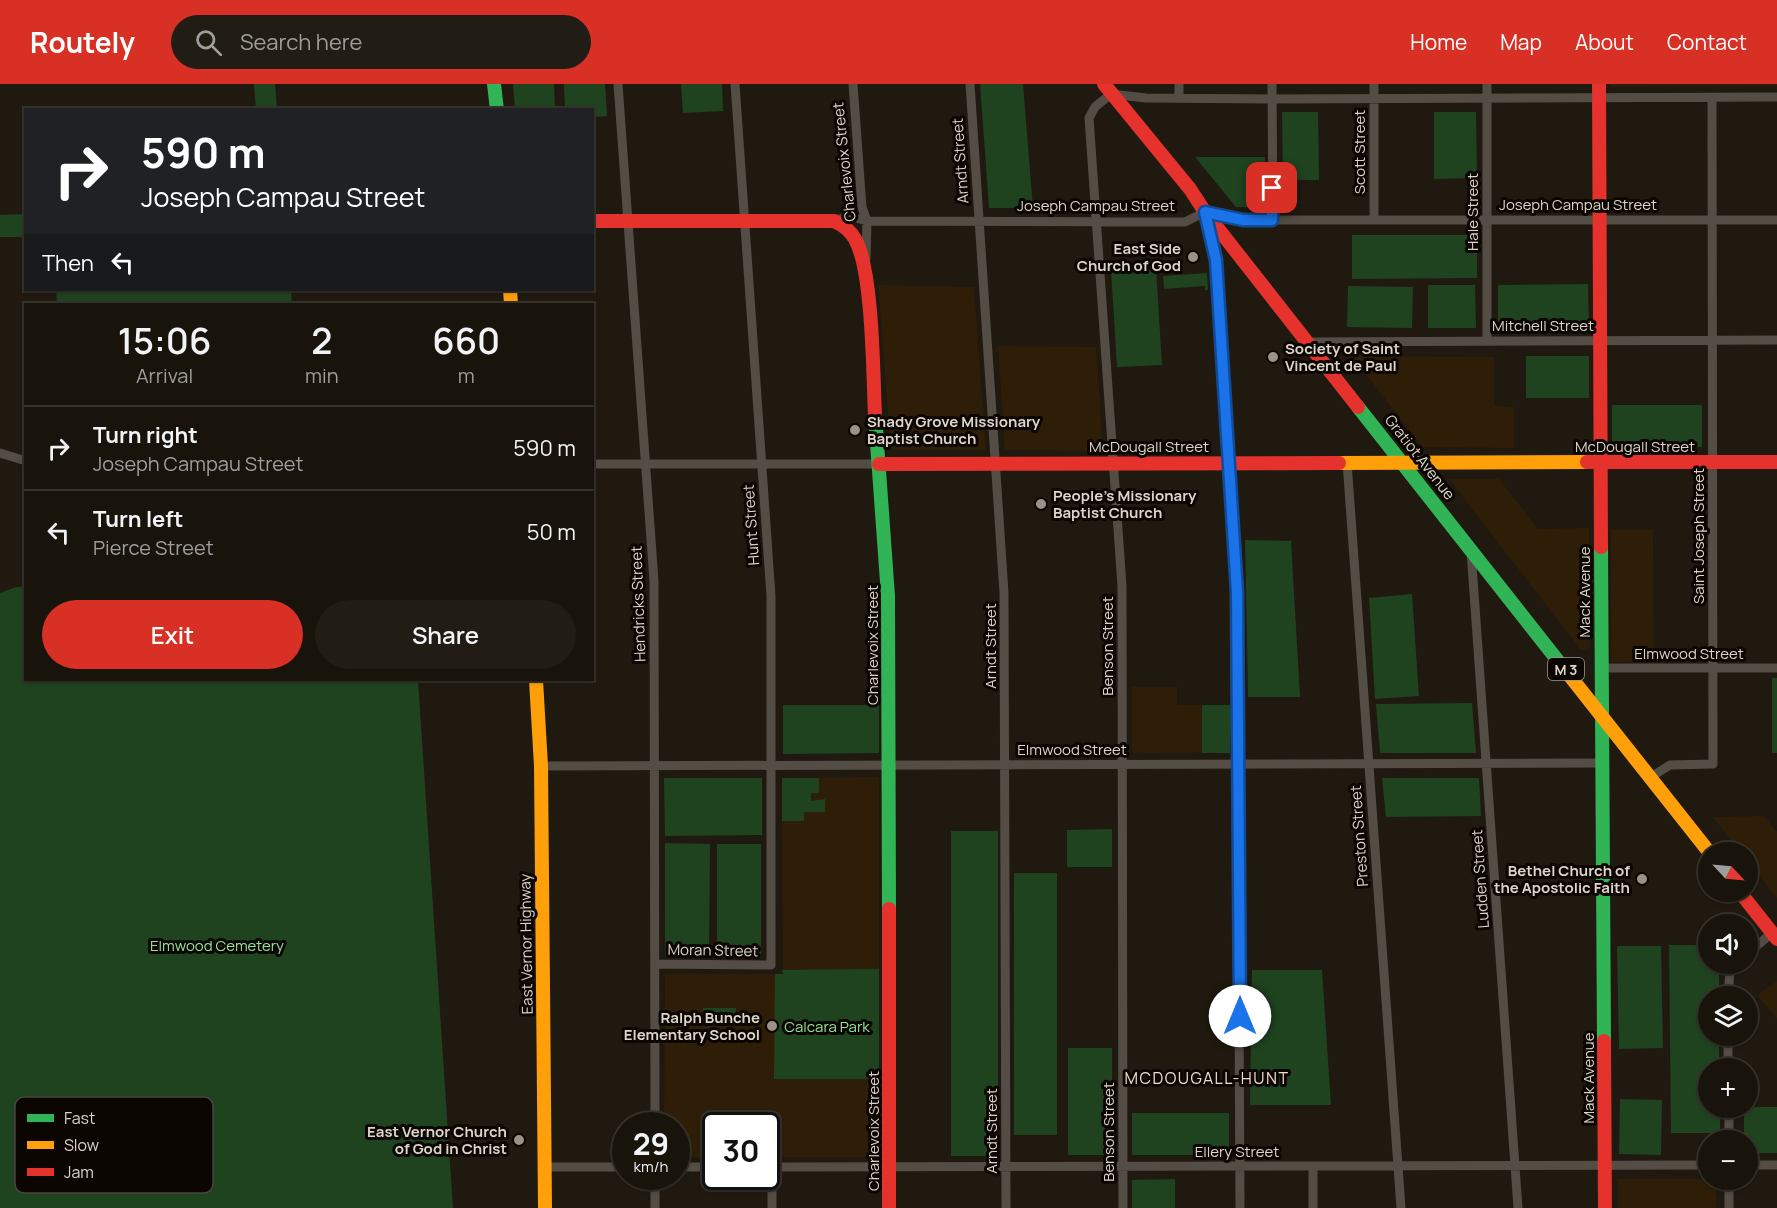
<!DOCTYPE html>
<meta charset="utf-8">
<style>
:root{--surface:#18130b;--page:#211c14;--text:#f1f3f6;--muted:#9f9e9d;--line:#36322c;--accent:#d93025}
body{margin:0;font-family:Manrope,sans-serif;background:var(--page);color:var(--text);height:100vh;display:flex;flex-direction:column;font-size:22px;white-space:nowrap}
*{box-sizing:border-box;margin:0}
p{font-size:20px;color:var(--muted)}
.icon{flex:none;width:33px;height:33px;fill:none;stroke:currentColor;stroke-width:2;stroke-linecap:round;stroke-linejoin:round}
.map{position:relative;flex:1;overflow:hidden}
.sheet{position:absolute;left:24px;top:219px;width:570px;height:378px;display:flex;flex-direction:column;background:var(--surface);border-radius:0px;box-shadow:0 2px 4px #0004,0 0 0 2px var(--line)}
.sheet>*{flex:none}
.guide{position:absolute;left:24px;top:24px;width:570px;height:183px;border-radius:0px;box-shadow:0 2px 4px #0004,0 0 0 2px var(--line);background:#202124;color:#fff;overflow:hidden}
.needle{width:39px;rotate:116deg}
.controls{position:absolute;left:1698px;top:758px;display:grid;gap:12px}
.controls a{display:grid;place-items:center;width:60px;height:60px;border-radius:50%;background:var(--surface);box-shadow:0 2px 4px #0004,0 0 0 2px var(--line);font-size:30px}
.speed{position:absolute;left:612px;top:1028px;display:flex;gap:12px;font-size:30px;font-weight:700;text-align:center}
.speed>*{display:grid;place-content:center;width:78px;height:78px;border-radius:50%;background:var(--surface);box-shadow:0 2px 4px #0004,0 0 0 2px var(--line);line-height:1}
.speed small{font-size:15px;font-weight:400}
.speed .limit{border:3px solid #111;border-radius:9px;background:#fff;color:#111}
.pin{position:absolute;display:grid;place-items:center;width:51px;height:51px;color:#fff;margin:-26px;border-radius:12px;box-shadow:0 3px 9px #0006}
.me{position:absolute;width:66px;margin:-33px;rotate:0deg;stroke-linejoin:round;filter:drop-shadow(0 0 4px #0008)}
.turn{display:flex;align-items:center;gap:21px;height:126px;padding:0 18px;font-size:27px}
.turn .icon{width:78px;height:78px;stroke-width:2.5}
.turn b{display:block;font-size:42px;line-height:51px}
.then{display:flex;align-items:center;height:57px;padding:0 18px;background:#0003;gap:12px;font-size:22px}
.eta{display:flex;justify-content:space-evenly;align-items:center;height:102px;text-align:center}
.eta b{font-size:36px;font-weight:600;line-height:42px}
.primary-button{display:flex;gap:12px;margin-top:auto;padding:12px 18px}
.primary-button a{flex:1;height:69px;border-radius:36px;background:var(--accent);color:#fff;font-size:24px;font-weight:600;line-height:69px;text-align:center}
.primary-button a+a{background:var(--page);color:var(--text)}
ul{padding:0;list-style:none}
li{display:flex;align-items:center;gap:18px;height:84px;padding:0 18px;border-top:2px solid var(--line)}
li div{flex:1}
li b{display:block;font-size:22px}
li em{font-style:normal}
header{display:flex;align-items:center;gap:36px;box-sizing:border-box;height:84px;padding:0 30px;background:var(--accent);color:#fff}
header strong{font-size:28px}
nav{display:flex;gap:33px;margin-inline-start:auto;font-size:21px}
.search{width:420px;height:54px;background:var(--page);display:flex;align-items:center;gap:15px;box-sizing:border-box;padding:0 21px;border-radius:33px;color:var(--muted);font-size:22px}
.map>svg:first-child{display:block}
.built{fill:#2e1e07}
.green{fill:#1f431f}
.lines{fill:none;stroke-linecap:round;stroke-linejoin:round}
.street{stroke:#534d45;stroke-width:9}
.fast{stroke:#30b455;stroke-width:14}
.slow{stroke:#ff9f0a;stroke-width:14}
.jam{stroke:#e5322d;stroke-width:14}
.route-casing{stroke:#114b97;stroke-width:15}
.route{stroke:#1a73e8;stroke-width:10}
.poi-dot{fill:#9b9388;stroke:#0b0602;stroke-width:2}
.labels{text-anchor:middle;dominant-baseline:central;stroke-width:6;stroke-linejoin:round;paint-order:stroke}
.shield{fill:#0b0602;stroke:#9e968d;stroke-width:1.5}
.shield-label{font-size:14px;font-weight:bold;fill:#ddd4c9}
.street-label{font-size:15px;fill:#ddd4c9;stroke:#0b0602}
.poi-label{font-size:15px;font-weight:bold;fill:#ddd4c9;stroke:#0b0602;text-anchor:end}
.park-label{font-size:15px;fill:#96e298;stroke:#0b0602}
.neighbourhood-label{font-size:16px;letter-spacing:1.5px;fill:#efdcc6;stroke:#0b0602}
.key{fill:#0b0602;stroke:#4a443e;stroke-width:1.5}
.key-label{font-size:16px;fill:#ddd4c9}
</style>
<header>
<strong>Routely</strong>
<div class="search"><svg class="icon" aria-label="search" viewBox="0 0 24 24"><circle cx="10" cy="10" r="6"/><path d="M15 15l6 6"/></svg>Search here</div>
<nav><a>Home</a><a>Map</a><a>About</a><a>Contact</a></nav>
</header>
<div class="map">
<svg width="1777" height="1124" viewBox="0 0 1777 1124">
<rect width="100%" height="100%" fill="#20190f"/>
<path class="built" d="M1610 0H1777V2L1610 3Z
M878 201 974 203 986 366H891Z
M998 262 1096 263 1103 367 1005 366Z
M1355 272 1494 273V322L1514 323V364L1423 363 1353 274Z
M1449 395H1499L1538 445 1589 444 1590 564 1581 566Z
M1611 446H1653L1654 577 1611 578Z
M1132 603H1177V621H1202V669H1132Z
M879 693V1073H767L766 1041H716L715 1073H677L676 1041H664L665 890H783L782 694Z
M1764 732 1777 748V814L1748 777V768H1740L1713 733Z
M1777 897V935L1757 911Z
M1618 1095H1716V1124H1618Z"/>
<path class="green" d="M254 0H275L277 25H256Z
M513 0H554L555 25H515Z
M564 0H605L607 32 593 33 592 26 565 25Z
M681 0H722L723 27 683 29Z
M980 0H1023L1033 124H989Z
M1282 28H1318L1319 96H1283Z
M1434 28H1476L1477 94 1434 95Z
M1195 73H1265L1264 123H1236Z
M25 130V153H0V131Z
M1352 151H1477V194L1352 195Z
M1156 184 1162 281 1117 283 1111 186Z
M1207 189 1208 206H1205V202L1164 205 1163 192Z
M1588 200 1589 244H1498V201Z
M1428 201H1475L1476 244H1428Z
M1348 202 1413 203 1412 244 1347 243Z
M56 206H291L292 220H57Z
M1526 272H1589V314H1526Z
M1612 321H1702V363L1612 364Z
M1245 456 1291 457 1300 613H1248Z
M16 503H25L26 596H418L453 1124H0V509Z
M1412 510 1419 612 1375 615 1369 514Z
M1772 594H1777V669H1772Z
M1472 619 1476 669H1380L1376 620Z
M783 621H879V669L783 670Z
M1202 621H1231L1230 669H1202Z
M664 694H762V751L665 752Z
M782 694H819V709H811V717L825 715V728H804V737H782Z
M1382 694H1479L1481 732 1386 733Z
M1112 745V783H1067V746Z
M951 747H998V1072H951Z
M665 759 710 760 709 872H665Z
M717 760H761V874H717Z
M1014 789H1057V1051H1014Z
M1669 861H1708V879H1719V912H1708V951H1719V984H1708V1023H1720V1049H1671Z
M1617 862H1661L1663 964 1619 965Z
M879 885V995H774L775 890H783L782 886Z
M1252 886H1322L1331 1021H1250Z
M703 924H736V940L703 939Z
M1068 964H1112V1071H1068Z
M1620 1015 1662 1016 1661 1071 1619 1070Z
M1744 1023H1777V1069H1748V1056H1744Z
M1132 1029H1229V1071H1132Z
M1175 1095V1124H1132V1096Z"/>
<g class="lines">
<path class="street" d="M618 0 654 497 655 1041
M853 0 862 123 867 137 866 175
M970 0 1004 509 1006 1124
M1272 0 1273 136
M1374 0V136
M1487 0V256
M1179 13V0
M1206 134 1216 176 1237 508 1240 1124
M834 137 849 132 867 137 1185 138 1205 128 1243 136H1777
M1309 258 1777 256
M0 369 26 377
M1347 378 1401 1124
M592 380H879
M1471 467 1518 1124
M1601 584H1777
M541 682 1604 679
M1651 693 1670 681 1713 680 1712 14
M1748 869 1772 849
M655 880 771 881V512L735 0
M1728 912 1730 886 1734 879
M1728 951V984
M1729 1023V1056
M1748 1081H1777
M1313 1082V1124
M545 1083H626
M676 1083H716
M766 1083 1708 1081
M772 1083V1124
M655 1092V1124
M1123 1124 1122 502 1089 34 1095 23 1111 10 1146 14 1272 15 1777 13
M1729 1124V1095"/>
<path class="fast" d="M494 0 497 26
M1358 323 1562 582
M875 331 888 512 889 825
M1601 463 1604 957"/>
<path class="slow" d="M510 206 511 220
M1339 379 1587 378
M1562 582 1709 768
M536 596 541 682 545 1124"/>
<path class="jam" d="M1104 0 1190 105 1205 128 1358 323
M1599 0 1601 463
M592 137H834C843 141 850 146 855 155 873 186 873 291 875 331
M1587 378H1777
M879 380 1339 379
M1739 807 1777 855
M889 825V1124
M1604 957 1605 1124"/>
</g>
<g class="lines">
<g class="route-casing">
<path id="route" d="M1240 932 1237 508 1216 176 1205 128 1243 136H1272V104"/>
</g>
<use href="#route" class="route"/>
</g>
<g class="poi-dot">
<circle cx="1193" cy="173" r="6"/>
<circle cx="1273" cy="273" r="6"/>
<circle cx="855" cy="346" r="6"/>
<circle cx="1041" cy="420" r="6"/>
<circle cx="1642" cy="795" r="6"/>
<circle cx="772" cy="942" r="6"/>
<circle cx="519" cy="1056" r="6"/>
</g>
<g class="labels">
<rect class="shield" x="1548" y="574" width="36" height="22" rx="4.5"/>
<g class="shield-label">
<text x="1566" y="585">M 3</text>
</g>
<g class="street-label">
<text transform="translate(1359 68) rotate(-90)">Scott Street</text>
<text transform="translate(960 77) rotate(-94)">Arndt Street</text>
<text transform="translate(844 78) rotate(-96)">Charlevoix Street</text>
<text x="1578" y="120">Joseph Campau Street</text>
<text x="1096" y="121">Joseph Campau Street</text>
<text transform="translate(1472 128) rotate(-90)">Hale Street</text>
<text x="1543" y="241">Mitchell Street</text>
<text x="1149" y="362">McDougall Street</text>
<text x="1635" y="362">McDougall Street</text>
<text transform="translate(1420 373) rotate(52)">Gratiot Avenue</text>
<text transform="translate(751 441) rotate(-94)">Hunt Street</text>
<text transform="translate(1698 452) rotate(-90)">Saint Joseph Street</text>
<text transform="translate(1584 508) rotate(-90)">Mack Avenue</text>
<text transform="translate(638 520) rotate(-92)">Hendricks Street</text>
<text transform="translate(872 561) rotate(-90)">Charlevoix Street</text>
<text transform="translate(990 562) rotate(-90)">Arndt Street</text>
<text transform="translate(1107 562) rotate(-90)">Benson Street</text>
<text x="1689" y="569">Elmwood Street</text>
<text x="1072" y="665">Elmwood Street</text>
<text transform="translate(1359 752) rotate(-94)">Preston Street</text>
<text transform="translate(1480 795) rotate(-94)">Ludden Street</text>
<text transform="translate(526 860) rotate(-91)">East Vernor Highway</text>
<text transform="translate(713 866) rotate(1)">Moran Street</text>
<text transform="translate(1588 994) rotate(-90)">Mack Avenue</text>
<text transform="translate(873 1047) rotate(-90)">Charlevoix Street</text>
<text transform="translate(991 1047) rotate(-90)">Arndt Street</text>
<text transform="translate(1108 1048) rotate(-90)">Benson Street</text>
<text x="1237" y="1067">Ellery Street</text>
</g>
<g class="poi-label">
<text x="1181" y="164">East Side<tspan x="1181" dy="17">Church of God</tspan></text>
<text x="1285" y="264" text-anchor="start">Society of Saint<tspan x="1285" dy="17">Vincent de Paul</tspan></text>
<text x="867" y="337" text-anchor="start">Shady Grove Missionary<tspan x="867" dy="17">Baptist Church</tspan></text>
<text x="1053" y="411" text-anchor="start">People's Missionary<tspan x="1053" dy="17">Baptist Church</tspan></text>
<text x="1630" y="786">Bethel Church of<tspan x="1630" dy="17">the Apostolic Faith</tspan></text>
<text x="760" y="933">Ralph Bunche<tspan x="760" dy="17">Elementary School</tspan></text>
<text x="507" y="1047">East Vernor Church<tspan x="507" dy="17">of God in Christ</tspan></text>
</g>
<g class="park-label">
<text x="217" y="861">Elmwood Cemetery</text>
<text x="827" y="942">Calcara Park</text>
</g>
<g class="neighbourhood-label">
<text x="1207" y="994">MCDOUGALL-HUNT</text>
</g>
</g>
<rect x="15" y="1013" width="198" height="96" rx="9" class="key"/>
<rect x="27" y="1030" width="27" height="8" fill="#30b455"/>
<rect x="27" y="1057" width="27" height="8" fill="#ff9f0a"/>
<rect x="27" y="1084" width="27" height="8" fill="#e5322d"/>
<g class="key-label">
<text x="64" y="1040">Fast</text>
<text x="64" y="1067">Slow</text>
<text x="64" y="1094">Jam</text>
</g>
</svg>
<div class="controls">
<a><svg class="needle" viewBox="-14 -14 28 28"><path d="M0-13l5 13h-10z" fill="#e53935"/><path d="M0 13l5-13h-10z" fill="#9f9e9d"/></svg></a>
<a><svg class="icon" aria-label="sound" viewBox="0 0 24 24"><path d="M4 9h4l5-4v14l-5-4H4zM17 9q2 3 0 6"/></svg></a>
<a><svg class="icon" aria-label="layers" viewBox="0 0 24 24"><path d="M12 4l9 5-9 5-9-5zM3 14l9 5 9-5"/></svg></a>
<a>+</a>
<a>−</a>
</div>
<div class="speed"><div>29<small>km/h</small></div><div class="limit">30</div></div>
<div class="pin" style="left:1272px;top:104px;background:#d93025"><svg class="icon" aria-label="arrive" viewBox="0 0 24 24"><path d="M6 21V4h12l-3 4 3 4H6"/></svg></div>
<svg class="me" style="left:1240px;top:932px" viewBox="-20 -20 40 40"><circle r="19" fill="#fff"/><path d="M0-13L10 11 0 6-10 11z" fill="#1a73e8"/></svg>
<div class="guide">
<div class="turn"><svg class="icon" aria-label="right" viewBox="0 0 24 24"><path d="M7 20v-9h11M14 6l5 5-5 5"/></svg><div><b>590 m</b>Joseph Campau Street</div></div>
<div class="then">Then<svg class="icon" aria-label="left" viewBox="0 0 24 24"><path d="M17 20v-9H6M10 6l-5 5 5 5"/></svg></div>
</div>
<section class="sheet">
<div class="eta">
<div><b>15:06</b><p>Arrival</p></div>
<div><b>2</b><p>min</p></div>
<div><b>660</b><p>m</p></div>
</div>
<ul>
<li><svg class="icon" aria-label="right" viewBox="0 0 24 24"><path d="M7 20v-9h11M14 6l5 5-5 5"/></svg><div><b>Turn right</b><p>Joseph Campau Street</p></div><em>590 m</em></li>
<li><svg class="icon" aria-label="left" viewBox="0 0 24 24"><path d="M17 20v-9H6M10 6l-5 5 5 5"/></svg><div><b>Turn left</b><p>Pierce Street</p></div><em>50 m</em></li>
</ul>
<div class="primary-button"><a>Exit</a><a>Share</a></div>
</section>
</div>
